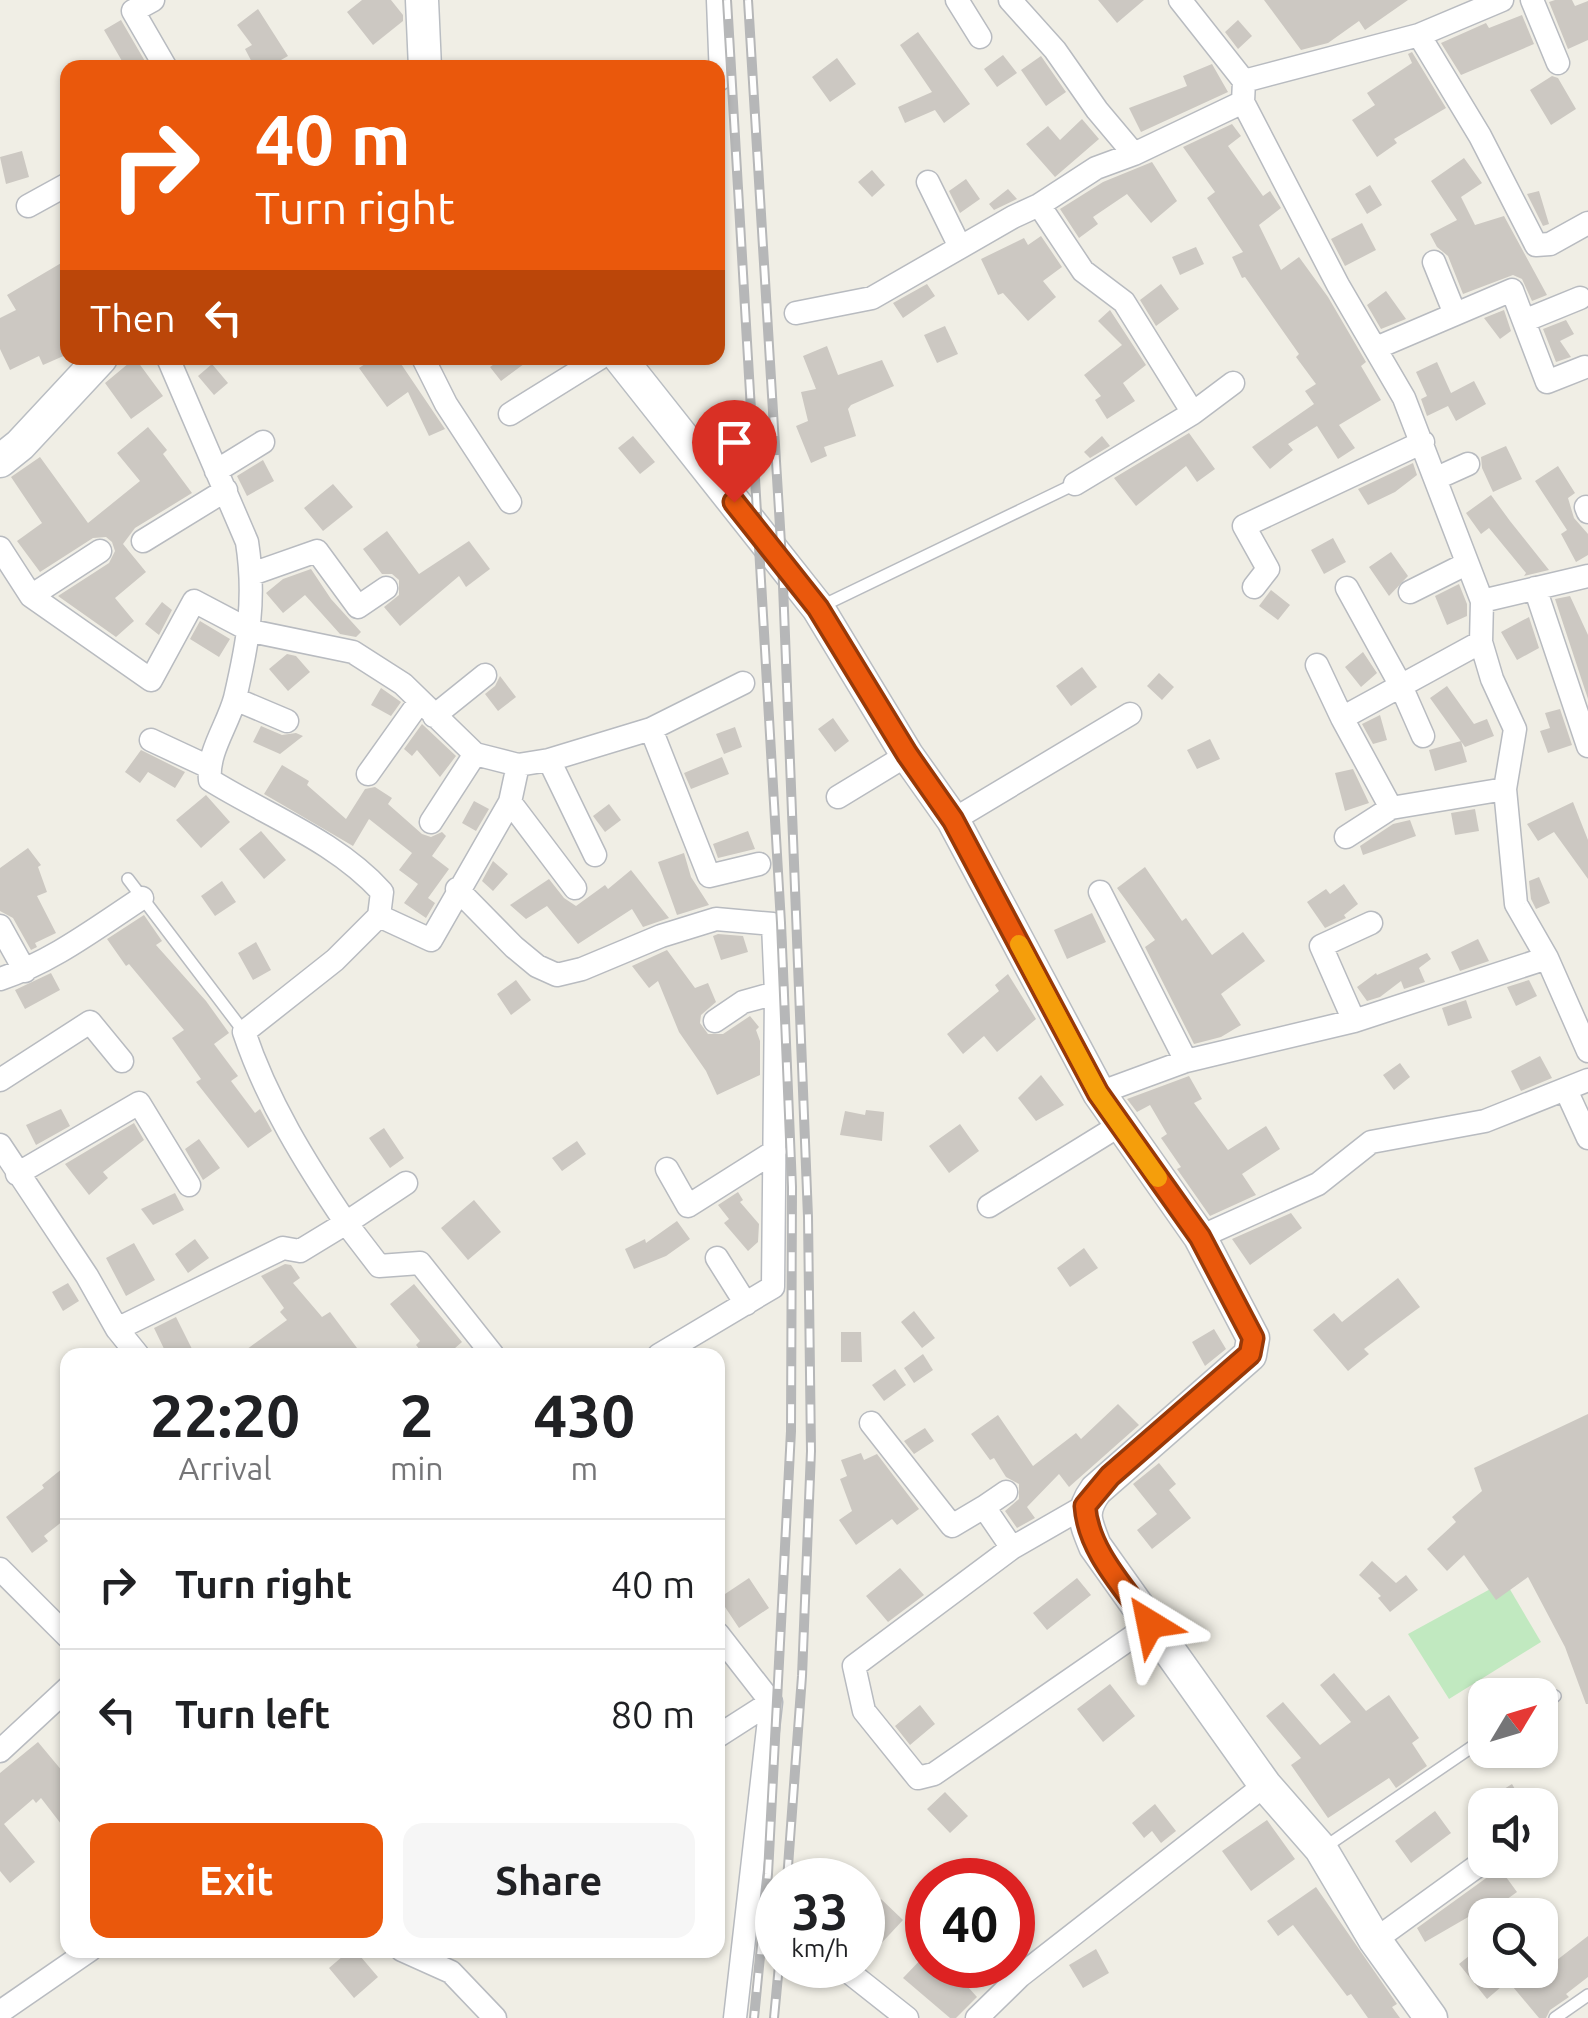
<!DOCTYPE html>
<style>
:root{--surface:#fff;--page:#f6f6f6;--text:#202124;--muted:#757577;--line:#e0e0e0;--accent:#ea580c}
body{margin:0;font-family:Ubuntu,sans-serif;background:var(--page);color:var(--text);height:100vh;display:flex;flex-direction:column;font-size:38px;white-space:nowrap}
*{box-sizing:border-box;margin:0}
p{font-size:32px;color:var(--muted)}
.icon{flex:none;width:55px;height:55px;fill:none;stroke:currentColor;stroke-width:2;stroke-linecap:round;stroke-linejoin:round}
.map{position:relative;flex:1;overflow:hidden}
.panel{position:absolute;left:60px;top:1348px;width:665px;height:610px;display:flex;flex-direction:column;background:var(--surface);border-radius:20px;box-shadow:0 2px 8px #0004}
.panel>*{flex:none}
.guide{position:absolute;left:60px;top:60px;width:665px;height:305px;border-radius:20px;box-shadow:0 2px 8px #0004;background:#ea580c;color:#fff;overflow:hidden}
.needle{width:65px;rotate:52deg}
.buttons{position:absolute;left:1468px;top:1678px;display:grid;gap:20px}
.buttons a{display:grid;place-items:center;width:90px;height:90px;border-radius:20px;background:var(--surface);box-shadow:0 2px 8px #0004;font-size:50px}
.speed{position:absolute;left:755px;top:1858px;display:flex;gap:20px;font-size:50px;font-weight:700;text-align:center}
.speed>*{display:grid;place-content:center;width:130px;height:130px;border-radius:50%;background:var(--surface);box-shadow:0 2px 8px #0004;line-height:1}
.speed small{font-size:25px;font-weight:400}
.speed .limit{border:15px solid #d22;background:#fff;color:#111}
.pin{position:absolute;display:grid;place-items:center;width:85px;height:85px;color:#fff;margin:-102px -42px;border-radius:50% 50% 50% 0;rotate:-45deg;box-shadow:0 0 10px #0007}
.pin .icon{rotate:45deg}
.me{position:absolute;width:110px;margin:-55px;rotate:325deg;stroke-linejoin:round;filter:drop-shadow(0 0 8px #0008)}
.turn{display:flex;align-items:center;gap:35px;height:210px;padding:0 30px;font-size:45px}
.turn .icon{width:130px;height:130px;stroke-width:2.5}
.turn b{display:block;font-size:70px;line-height:85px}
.then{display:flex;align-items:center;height:95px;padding:0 30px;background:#0003;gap:20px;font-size:38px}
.eta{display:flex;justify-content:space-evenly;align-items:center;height:170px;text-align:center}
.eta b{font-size:60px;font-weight:700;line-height:70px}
.button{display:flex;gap:20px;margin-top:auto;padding:20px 30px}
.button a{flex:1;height:115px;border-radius:20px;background:var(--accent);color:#fff;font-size:40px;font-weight:700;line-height:115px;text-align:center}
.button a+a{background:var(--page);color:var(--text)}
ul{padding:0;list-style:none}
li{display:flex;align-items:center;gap:30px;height:130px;padding:0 30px;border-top:2px solid var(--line)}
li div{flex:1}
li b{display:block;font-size:38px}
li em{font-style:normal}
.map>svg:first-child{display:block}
.green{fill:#c1e9c0}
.building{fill:#ccc8c2}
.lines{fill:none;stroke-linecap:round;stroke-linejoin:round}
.lane-casing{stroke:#b8bbc0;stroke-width:14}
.street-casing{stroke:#b8bbc0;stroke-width:25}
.secondary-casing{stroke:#b9bdc2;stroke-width:35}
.lane{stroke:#fff;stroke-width:11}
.street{stroke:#fff;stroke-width:22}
.secondary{stroke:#fff;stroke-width:32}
.rail-casing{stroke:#b6b7b8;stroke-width:10}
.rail{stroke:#fff;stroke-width:6;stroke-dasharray:19;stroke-linecap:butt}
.route-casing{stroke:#983908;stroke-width:25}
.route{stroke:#ea580c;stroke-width:18}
.slow{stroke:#f59e0b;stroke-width:18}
</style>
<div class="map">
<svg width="1588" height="2018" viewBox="0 0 1588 2018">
<rect width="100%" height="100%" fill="#f0eee5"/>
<path class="green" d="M1505 1581 1541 1642 1449 1699 1408 1634Z"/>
<path class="building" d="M362 0H391L403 15V21L373 45 347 12Z
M1098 0H1144L1117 23Z
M1264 0H1408L1365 30 1359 21 1328 43 1301 50Z
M1555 0H1572L1575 6 1588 1V40L1568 49 1549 2Z
M258 9 288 56 267 68H255L245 49 252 45 237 25Z
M1522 15 1534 44 1461 75 1441 43 1486 23 1489 28Z
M121 20 146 63 137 68H126L104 30Z
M1238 20 1252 36 1238 49 1225 32Z
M918 32 970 104 944 123 935 110 905 123 898 107 932 92 900 45Z
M1412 52 1446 108 1394 139 1397 143 1377 157 1352 120 1375 105 1367 93 1412 63 1408 54Z
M1003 55 1017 73 997 87 984 69Z
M1041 56 1066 92 1046 106 1021 70Z
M837 58 856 84 830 102 812 77Z
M1212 64 1228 92 1141 132 1129 108 1187 86 1183 76Z
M1552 76 1558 78 1576 109 1551 125 1530 90Z
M1082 119 1099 139 1055 177 1026 144 1048 126 1060 140Z
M1232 124 1241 136 1228 146 1263 196 1270 191 1281 208 1259 225 1281 270 1299 257 1328 297 1366 362 1361 366 1381 400 1339 425 1355 448 1338 459 1317 426 1288 444 1293 450 1270 469 1252 447 1314 404 1305 391 1316 384 1296 357 1299 354 1245 277 1242 278 1232 257 1243 252 1207 198 1215 192 1183 147Z
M22 151 29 177 6 184 0 157Z
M1464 158 1482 183 1461 197 1475 225 1504 216 1547 295 1532 301 1522 279 1513 275 1463 294 1448 256 1437 247 1430 234 1457 220 1431 181Z
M1152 162 1177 201 1151 223 1127 194 1093 217 1098 224 1079 238 1060 209 1103 182Z
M872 170 885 185 872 197 858 182Z
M966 179 980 199 960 213 949 191Z
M1370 185 1382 205 1367 214 1355 194Z
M1008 189 1017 199 994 210 989 204Z
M1539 191 1549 224 1543 226 1527 194Z
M1362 223 1376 250 1345 266 1331 239Z
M1041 236 1062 267 1043 281 1056 297 1028 321 1003 293 998 295 981 259 1024 238 1028 245Z
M1196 247 1204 264 1180 275 1172 257Z
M68 259V354L43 365 39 356 10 370 0 349V318L16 310 7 295Z
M927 284 935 296 903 318 893 303Z
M1161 284 1179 309 1156 326 1140 300Z
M1386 291 1406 319 1381 329 1367 305Z
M1110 310 1146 365 1123 383 1135 401 1107 419 1095 400 1101 396 1084 375 1122 345 1098 321Z
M1504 310 1511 331 1500 339 1484 318Z
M1566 320 1574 334 1560 341 1571 357 1556 362 1543 329Z
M945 326 958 354 937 363 924 335Z
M827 346 838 375 882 360 894 386 851 405 848 409 856 436 824 447 827 456 811 463 796 426 808 421 801 392 816 389 803 356Z
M135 358 163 396 131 419 105 383Z
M374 358H397L445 429 429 436 408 392 387 407 359 368Z
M503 358H532L501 381 490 367Z
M1437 362 1451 393 1474 381 1486 404 1456 421 1448 406 1427 416 1421 399 1427 396 1416 372Z
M212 364 228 383 214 395 198 376Z
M148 427 167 450 163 454 192 493 135 528 123 544 146 572 115 598 134 621 116 637 58 596 109 563 115 551 112 542 106 537 93 538 40 572 17 541 42 523 11 477 40 457 88 523 140 481 117 453Z
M1189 433 1215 469 1197 482 1186 466 1136 506 1114 478Z
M633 436 655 462 640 474 618 448Z
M1102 436 1110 446 1090 458 1084 452Z
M1506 446 1522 479 1493 492 1482 468 1481 457Z
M263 460 274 481 247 496 237 476Z
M1413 463 1417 475 1395 492 1368 505 1358 489Z
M1558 466 1575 493 1568 498 1574 518 1588 534V555L1576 562 1561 534 1567 530 1535 481Z
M333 484 353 507 323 531 304 508Z
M1491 495 1510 521 1549 570 1524 576 1526 573 1489 528 1481 534 1466 513Z
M387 531 419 574 469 541 490 569 466 587 459 576 400 626 384 607 399 595V580L392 574H382L363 549Z
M1333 538 1346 562 1324 574 1311 550Z
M1391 552 1408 576 1389 596 1369 567Z
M311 569 331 599 361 632 356 637 340 634 305 595 283 613 266 593 283 579Z
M1459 584 1467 604V616L1447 625 1435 596Z
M1271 590 1290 605 1278 620 1259 606Z
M1570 596 1588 635V699L1555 599Z
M162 602 172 610 159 635 145 624Z
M1529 617 1539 648 1517 660 1501 632Z
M200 621 230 639 219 657 190 639Z
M1363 652 1377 673 1361 687 1345 667Z
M287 654 296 656 310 672 288 691 269 669Z
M1082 667 1097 687 1071 706 1056 686Z
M1159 673 1174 687 1162 700 1147 686Z
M500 676 516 697 498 711 485 694 495 686Z
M1447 686 1474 724 1487 719 1494 736 1465 747 1430 698Z
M381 688 401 702 391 716 371 705Z
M1560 709 1572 745 1548 753 1540 731 1550 728 1545 713Z
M1380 715 1387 740 1373 744 1362 724Z
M833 718 849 741 835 752 818 729Z
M422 724 456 756 440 777 417 750 412 756 404 749Z
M261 726 282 735 296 733 303 736 280 754 253 742Z
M735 727 742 747 724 754 716 734Z
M1210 739 1220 759 1197 769 1187 750Z
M1461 741 1467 762 1435 771 1429 750Z
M141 750 185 772 175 788 148 772 140 783 125 772Z
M722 757 729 774 691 789 684 773Z
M282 765 309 781 307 785 346 819 365 789 375 787 392 798 388 804 422 834 431 837 442 832 446 836 432 856 449 869 428 898 435 903 426 918 404 903 418 884 399 870 412 853 369 819 353 846 264 794Z
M1353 769 1369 803 1345 811 1335 773Z
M206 795 230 822 201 848 176 820Z
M474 801 489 809 476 831 462 823Z
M1573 802 1588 840V879L1554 832 1538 841 1527 824Z
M609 804 621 820 605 832 593 816Z
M1475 809 1479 831 1455 835 1451 813Z
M1410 820 1416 836 1363 855 1360 846 1393 824Z
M261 831 286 860 264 879 239 849Z
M748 831 755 849 718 858 713 844Z
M28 848 41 865 38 867 47 892 37 896 56 933 35 943 37 947 31 950 13 918 0 911V868Z
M684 853 691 877 709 905 677 915 658 862Z
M493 861 508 874 493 891 482 881Z
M1145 867 1182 921 1186 918 1212 955 1243 932 1265 961 1221 994 1241 1025 1221 1037 1194 1044 1145 947 1155 940 1117 888Z
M631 870 669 918 643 927 632 909 578 944 547 906 526 919 510 905 549 879 564 898 576 906 605 885 608 889Z
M1539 877 1550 903 1536 909 1531 899 1529 881Z
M222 881 236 902 215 916 201 896Z
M1344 884 1358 904 1344 915 1346 918 1325 928 1307 902 1326 889 1330 894Z
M1092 913 1106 942 1067 959 1054 930Z
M144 915 162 941 156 945 206 1001 229 1033 214 1044 238 1076 231 1081 255 1113 260 1109 272 1131 248 1148 196 1082 201 1079 172 1038 184 1030 129 964 126 966 107 939Z
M718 934 743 936 748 952 721 960 713 936Z
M1478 939 1489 961 1460 971 1451 952Z
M256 942 271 970 253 980 238 953Z
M667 950 695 988 708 983 716 1002 701 1015 700 1023 708 1034H723L750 1016 759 1027 756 1030 760 1041V1075L717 1095 706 1071 679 1032 658 981 649 988 632 966Z
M1427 953 1431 959 1419 968 1425 982 1404 989 1401 981 1380 997 1367 1001 1357 987 1376 973 1377 975Z
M51 973 60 990 25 1009 15 990Z
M1008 974 1036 1019 997 1052 984 1036 963 1054 947 1034 999 991 995 985Z
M516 980 531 1000 511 1015 497 994Z
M1529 980 1537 996 1516 1006 1507 987Z
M1466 1000 1472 1018 1448 1026 1442 1008Z
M1540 1056 1552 1078 1521 1091 1511 1071Z
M1400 1063 1410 1077 1394 1090 1383 1075Z
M1041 1075 1064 1105 1036 1121 1018 1098Z
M1189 1076 1202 1099 1194 1103 1228 1150 1266 1126 1280 1149 1242 1174 1256 1195 1210 1216 1177 1169 1181 1167 1161 1138 1167 1134 1150 1105 1137 1112 1127 1099Z
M61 1109 70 1126 36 1145 26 1125Z
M866 1110 884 1112 882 1141 840 1135 845 1111 865 1115Z
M134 1123 144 1140 103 1172 108 1178 89 1195 65 1164Z
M960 1124 979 1151 949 1173 929 1146Z
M384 1128 404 1158 390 1168 369 1138Z
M199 1139 220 1168 203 1180 185 1149Z
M577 1141 586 1154 562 1171 552 1158Z
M738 1192 743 1200 740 1202 759 1224 758 1242 748 1251 724 1223 729 1219 718 1205Z
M175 1193 184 1210 153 1225 141 1209Z
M474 1200 501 1232 468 1260 441 1228Z
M1291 1213 1302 1228 1250 1265 1232 1239Z
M677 1221 690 1239 666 1256 634 1269 625 1249 645 1239 646 1243Z
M195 1239 209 1258 188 1273 175 1254Z
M134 1243 155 1280 126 1296 106 1258Z
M1084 1248 1098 1268 1070 1287 1057 1268Z
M285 1264 291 1265 300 1278 293 1283 322 1317 330 1312 357 1348 347 1355H239L287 1320 280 1312 284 1308 261 1276Z
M1398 1278 1420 1307 1364 1349 1369 1354 1348 1371 1313 1330 1334 1313 1342 1322Z
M68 1283 79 1301 63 1311 52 1292Z
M414 1284 462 1342 447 1355H424L416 1345 420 1341 390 1304Z
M914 1311 935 1338 922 1348 901 1322Z
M176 1317 195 1355H167L154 1328Z
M1214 1329 1226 1349 1205 1366 1192 1342Z
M841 1332H861L862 1362H841Z
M923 1354 933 1370 914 1383 904 1368Z
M895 1369 906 1385 884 1401 872 1385Z
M1118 1404 1139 1425 1069 1487 1059 1474 1027 1507 1035 1518 1017 1528 1005 1511 1019 1499V1484L1006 1477 994 1458 990 1460 971 1434 998 1415 1033 1466 1076 1433 1081 1439Z
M1588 1414V1704H1586L1565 1647 1528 1577 1496 1600 1464 1555 1447 1571 1427 1549 1456 1522 1452 1517 1482 1491 1474 1468Z
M925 1428 934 1441 914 1454 904 1441Z
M861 1453 864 1460 877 1454 919 1509 897 1525 892 1519 856 1545 839 1520 852 1511 840 1479 847 1476 841 1460Z
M1159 1463 1176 1484 1169 1490 1191 1518 1152 1549 1137 1530 1157 1514 1133 1484Z
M68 1464V1517L44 1536 48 1541 32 1553 6 1517 44 1488 42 1485Z
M1372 1561 1396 1583 1406 1575 1418 1590 1390 1612 1378 1598 1381 1596 1359 1575Z
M900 1568 924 1595 888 1622 866 1596Z
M749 1578 769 1608 739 1628 719 1598Z
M1077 1578 1091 1595 1047 1630 1033 1613Z
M1334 1673 1366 1711 1389 1695 1419 1738 1412 1743 1427 1766 1396 1788 1389 1778 1328 1818 1291 1765 1301 1758 1266 1716 1283 1702 1320 1745 1351 1722 1320 1685Z
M1110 1684 1135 1716 1103 1742 1077 1709Z
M920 1705 935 1724 910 1745 895 1726Z
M38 1742 68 1778V1833L41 1798 36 1803 33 1799 4 1824 35 1862 10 1883 0 1871V1773Z
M1512 1784 1524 1805H1503L1496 1794Z
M945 1792 968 1816 950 1833 927 1809Z
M1155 1804 1176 1831 1161 1843 1152 1831 1144 1838 1132 1823Z
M1435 1811 1451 1833 1411 1863 1395 1841Z
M1267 1820 1295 1859 1251 1891 1222 1851Z
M1498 1866 1517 1892 1485 1915V1937L1470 1916 1425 1942 1417 1928 1489 1876Z
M1316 1887 1397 2004 1392 2007 1400 2018H1368L1351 1994 1347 1996 1293 1925 1278 1936 1267 1921Z
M881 1899 903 1920 862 1964V1920Z
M1588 1936V1977L1566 1994 1569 1997 1550 2010 1546 2018H1539L1508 1981 1487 1999 1459 1964 1485 1943V1970H1544Z
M1096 1949 1109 1973 1083 1988 1069 1965Z
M350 1950H355L378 1977 354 1998 329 1968Z
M928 1952V1965H948L977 1997 956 2018H950L903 1978Z"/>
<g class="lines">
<g class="lane-casing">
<path id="lane" d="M822 606 1075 484
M128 879 244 1032
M1540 1705 1555 1696
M1325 1847 1485 1738
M1555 2018 1588 1995"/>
</g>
<g class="street-casing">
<path id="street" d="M153 0 133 11 166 68
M957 0 980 37
M1180 0 1244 81 1243 102 1338 285 1404 398 1482 601 1588 576
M1532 0 1558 63
M1419 35 1480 136 1536 245 1550 244 1588 223
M718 80 721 78 718 0
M1244 81 1419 35 1502 0
M1134 154 1243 102
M928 182 960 247
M1039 205 1083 271 1124 302 1193 413 1075 484
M28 206 68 184
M1434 262 1455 314
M796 313 872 298 1013 217 1039 205 1096 168 1134 154 1097 110 1055 50 1010 0
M1526 320 1580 298
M1376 348 1512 290 1547 382 1585 367
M423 358 446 404 510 502
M1193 413 1233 383
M510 414 600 358
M216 471 263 442
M1437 478 1468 464
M1586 507 1588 512
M143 541 226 490
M0 548 31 596 151 680 194 601 251 631 353 652 403 684 475 754 518 765 549 760 651 729 743 683
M252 574 317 551 358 607 386 588
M1254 587 1268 569 1244 526 1423 442
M1347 588 1401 686 1423 736
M1535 588 1588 746
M1410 592 1466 564
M31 596 100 551
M1482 601 1481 642 1492 679 1515 729 1505 789 1516 904 1547 958 1588 1051
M1481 642 1342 718 1391 808 1505 789
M1317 665 1342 718
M235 699 287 721
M434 716 485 675
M651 729 709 876 759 864
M151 740 209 767
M549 760 595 855
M368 774 420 701
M838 797 907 755
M510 802 575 888
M953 820 1130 714
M431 822 475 754
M1346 837 1391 808
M457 889 514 947 537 966 557 975 582 969 661 936 716 919 773 924 776 993 773 1287 659 1355
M1100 892 1186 1061
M379 916 431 940 510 802 518 765
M0 926 25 971
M0 979C52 962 96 928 142 898
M715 1021 743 1002 776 993
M1354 1021 1321 946 1371 923
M0 1080 90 1022 122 1061
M1566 1090 1588 1138
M1099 1093 1186 1061 1354 1021 1547 958
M0 1145 87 1276 117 1329 283 1248 300 1251 346 1223C306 1164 267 1101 244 1032L335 960 379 916 382 892C336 841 268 816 210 780 207 752 228 725 235 698 248 642 256 600 247 542L168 358
M667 1169 688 1206 775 1151
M17 1174 139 1103 189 1185
M406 1183 346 1223 379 1266 420 1263 493 1355
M989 1206 1120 1125
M1200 1237 1318 1184 1371 1142 1485 1121 1588 1080
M717 1258 746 1304
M117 1329 138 1355
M871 1423 952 1526 984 1507 1012 1548
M1085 1506 1012 1548 854 1666 864 1711 918 1778 934 1774 1151 1624
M984 1507 1006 1492
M0 1569 68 1637
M718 1634 771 1702 718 1736
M0 1751 68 1688
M1375 1940 1480 1864
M402 1950 451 1972 495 2018
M840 1965 907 2018
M0 2012 90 1950
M735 2018 771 1702
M977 2018 1020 1976 1265 1785"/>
</g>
<g class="secondary-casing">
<path id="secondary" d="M422 0 425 68
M620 358 818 608 907 755 953 820 1099 1093 1200 1237 1253 1338 1250 1355 1096 1490C1080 1512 1085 1521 1095 1546L1265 1785 1321 1849 1375 1940 1431 2018
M0 461 20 445 101 358"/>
</g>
<use href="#lane" class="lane"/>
<use href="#street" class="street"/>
<use href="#secondary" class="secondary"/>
<g class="rail-casing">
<path id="rail" d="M727 0 781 923 792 1187 791 1431 768 1874 754 2018
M748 0 782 560 808 1217 811 1451 802 1676 787 1880
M774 2018 779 1965"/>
</g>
<use href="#rail" class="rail"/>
</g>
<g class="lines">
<g class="route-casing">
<path id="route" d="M734 502 818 608 907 754 953 820 1098 1093 1200 1237 1253 1338 1250 1354 1110 1476 1085 1506C1088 1551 1125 1588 1150 1624"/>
</g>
<use href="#route" class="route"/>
<path class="slow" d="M1019 944 1098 1093 1158 1178"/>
</g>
</svg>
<div class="buttons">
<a><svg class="needle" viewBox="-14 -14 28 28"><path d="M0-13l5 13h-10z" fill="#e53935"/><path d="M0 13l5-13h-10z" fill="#757577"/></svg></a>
<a><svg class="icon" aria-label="sound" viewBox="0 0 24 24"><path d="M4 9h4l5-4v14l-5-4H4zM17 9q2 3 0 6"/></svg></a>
<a><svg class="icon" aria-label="search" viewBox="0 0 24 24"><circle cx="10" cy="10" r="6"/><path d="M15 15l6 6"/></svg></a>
</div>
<div class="speed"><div>33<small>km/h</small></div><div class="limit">40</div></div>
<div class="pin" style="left:734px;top:502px;background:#d93025"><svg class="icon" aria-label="arrive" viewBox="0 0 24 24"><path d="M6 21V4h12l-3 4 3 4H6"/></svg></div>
<svg class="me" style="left:1150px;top:1624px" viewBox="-20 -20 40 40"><path d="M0-17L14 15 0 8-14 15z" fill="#ea580c" stroke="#fff" stroke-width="4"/></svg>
<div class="guide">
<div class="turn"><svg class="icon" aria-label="right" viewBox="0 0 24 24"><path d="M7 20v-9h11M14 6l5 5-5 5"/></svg><div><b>40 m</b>Turn right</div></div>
<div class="then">Then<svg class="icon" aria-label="left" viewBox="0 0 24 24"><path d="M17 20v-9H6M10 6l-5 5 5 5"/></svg></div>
</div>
<section class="panel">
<div class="eta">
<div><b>22:20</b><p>Arrival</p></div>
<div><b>2</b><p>min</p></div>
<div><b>430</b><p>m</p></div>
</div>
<ul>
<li><svg class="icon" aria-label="right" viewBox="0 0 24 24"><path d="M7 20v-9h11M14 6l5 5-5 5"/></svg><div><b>Turn right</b></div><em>40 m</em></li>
<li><svg class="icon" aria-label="left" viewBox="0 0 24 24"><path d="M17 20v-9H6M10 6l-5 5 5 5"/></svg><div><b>Turn left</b></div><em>80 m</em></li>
</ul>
<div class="button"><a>Exit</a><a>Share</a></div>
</section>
</div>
